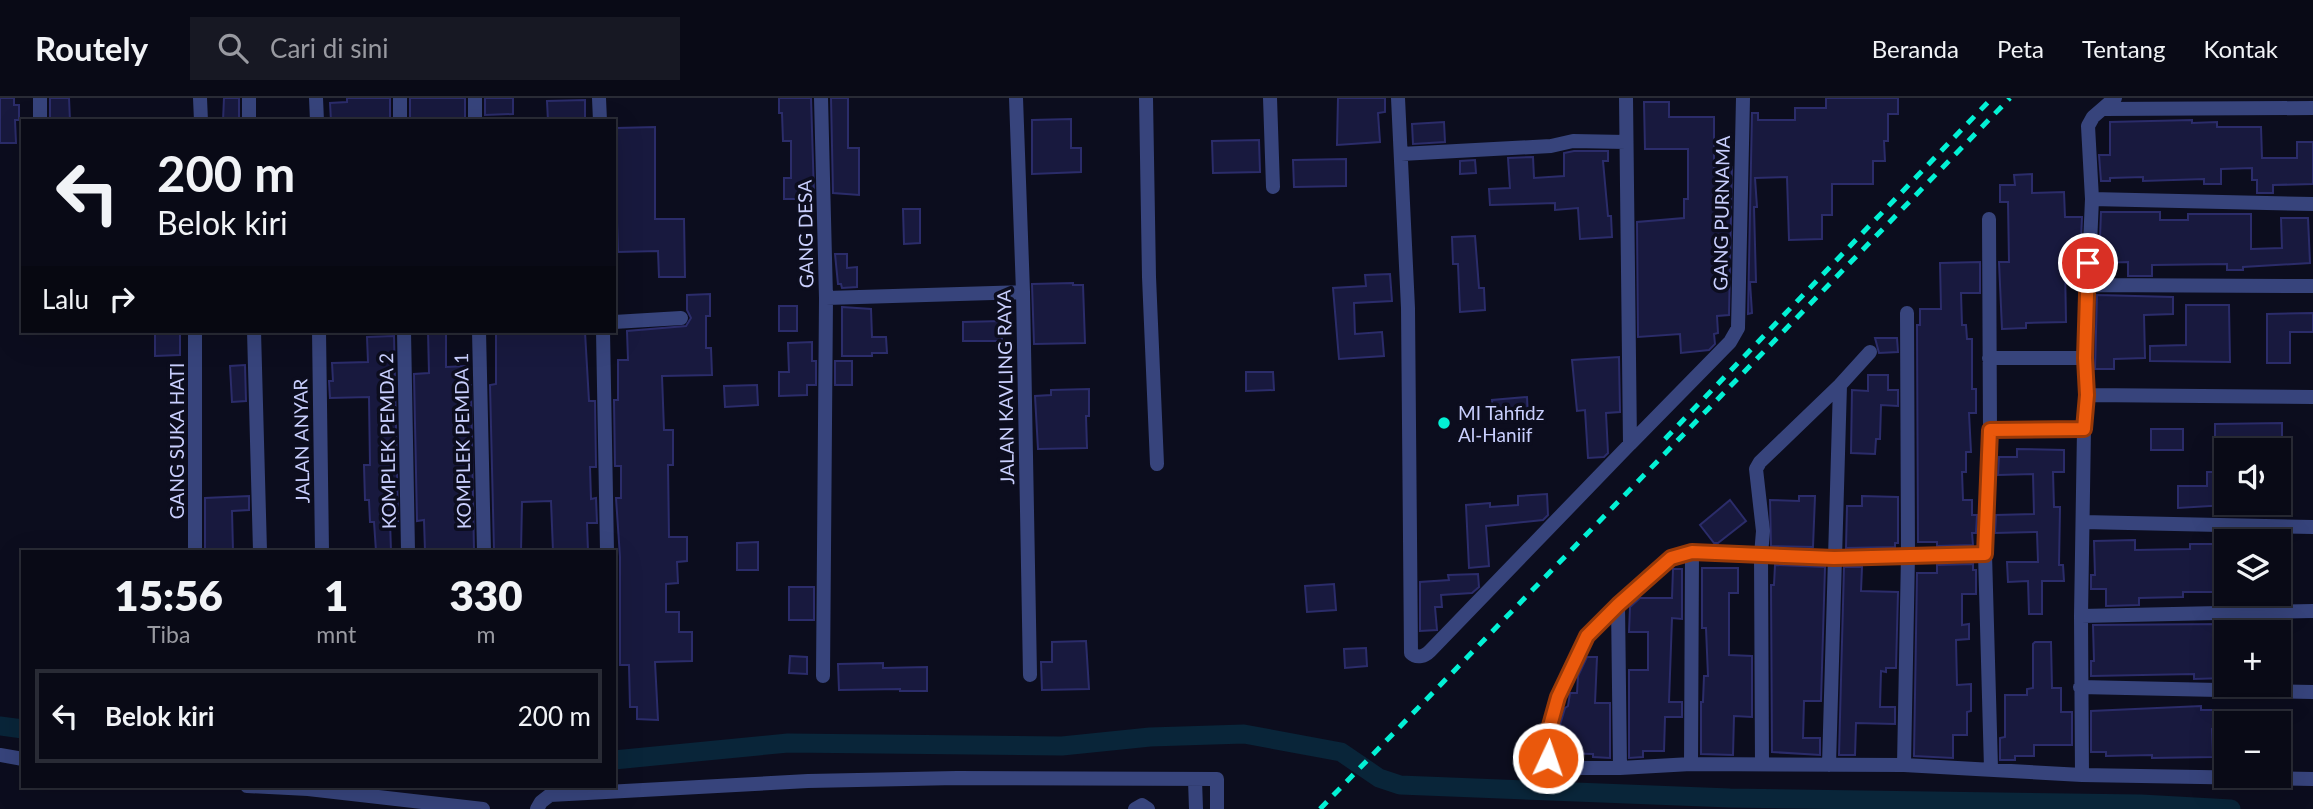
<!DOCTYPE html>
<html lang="id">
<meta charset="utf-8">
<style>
:root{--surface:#090a16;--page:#171823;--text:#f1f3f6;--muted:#999aa1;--line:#292b35}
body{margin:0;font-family:Lato,sans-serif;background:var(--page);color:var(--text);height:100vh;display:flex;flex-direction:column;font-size:26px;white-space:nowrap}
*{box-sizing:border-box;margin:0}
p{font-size:23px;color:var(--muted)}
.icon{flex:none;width:38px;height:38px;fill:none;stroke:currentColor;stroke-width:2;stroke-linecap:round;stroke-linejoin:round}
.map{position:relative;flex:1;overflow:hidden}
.details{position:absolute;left:21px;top:452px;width:595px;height:238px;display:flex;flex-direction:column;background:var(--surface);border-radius:0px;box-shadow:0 7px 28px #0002,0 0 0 2px var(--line)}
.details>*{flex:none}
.guide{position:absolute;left:21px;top:21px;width:595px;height:214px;border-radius:0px;box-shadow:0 7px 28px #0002,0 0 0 2px var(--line);background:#090a16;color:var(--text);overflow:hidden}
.controls{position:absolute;left:2214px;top:340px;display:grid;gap:14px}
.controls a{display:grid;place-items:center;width:77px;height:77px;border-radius:0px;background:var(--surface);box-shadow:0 7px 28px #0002,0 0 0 2px var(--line);font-size:35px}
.pin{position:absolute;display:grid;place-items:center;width:60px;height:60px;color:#fff;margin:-30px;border:4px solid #fff;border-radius:50%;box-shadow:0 2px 7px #0007}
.me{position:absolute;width:77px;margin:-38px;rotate:3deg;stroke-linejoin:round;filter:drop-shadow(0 0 5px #0008)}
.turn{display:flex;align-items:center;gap:24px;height:147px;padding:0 21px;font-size:32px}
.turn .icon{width:91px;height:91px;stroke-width:2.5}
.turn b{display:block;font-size:49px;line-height:60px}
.then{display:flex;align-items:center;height:66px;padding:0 21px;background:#0003;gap:14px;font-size:26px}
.eta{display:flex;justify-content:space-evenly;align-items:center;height:119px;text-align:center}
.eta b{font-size:42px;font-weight:800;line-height:49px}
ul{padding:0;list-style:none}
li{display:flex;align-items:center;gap:21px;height:94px;margin:0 14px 10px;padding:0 7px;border:4px solid var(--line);border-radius:0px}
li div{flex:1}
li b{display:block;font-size:26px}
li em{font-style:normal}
header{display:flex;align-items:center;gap:42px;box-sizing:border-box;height:98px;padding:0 35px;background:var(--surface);border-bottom:2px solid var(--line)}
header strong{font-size:33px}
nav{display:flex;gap:38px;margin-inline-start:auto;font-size:24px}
.search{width:490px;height:63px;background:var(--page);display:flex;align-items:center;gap:18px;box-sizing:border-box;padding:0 24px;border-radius:0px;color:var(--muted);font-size:26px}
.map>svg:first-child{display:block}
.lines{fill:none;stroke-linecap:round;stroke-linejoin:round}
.canal{stroke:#092539;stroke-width:19}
.building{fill:#18193e;stroke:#2b2c6a;stroke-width:2}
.street{stroke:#37447c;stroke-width:14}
.rail{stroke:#03f1d5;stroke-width:5;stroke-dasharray:10 9;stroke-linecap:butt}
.route-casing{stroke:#983908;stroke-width:18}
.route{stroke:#ea580c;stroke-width:12}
.poi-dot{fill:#03f1d5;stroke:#0c0d1e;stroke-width:2.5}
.labels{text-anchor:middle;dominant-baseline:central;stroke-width:7;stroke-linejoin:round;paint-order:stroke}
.street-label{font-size:19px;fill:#c9cffe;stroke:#0c0d1e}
.poi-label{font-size:19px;fill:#c9cffe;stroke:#0c0d1e;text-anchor:start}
</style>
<header>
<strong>Routely</strong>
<div class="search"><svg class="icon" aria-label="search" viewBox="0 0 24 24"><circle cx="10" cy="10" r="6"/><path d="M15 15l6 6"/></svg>Cari di sini</div>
<nav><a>Beranda</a><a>Peta</a><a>Tentang</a><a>Kontak</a></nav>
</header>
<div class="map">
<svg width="2313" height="711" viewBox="0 0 2313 711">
<rect width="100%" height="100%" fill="#0c0d1e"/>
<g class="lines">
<path class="canal" d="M0 628 23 631
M614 662 788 645 1062 648 1150 639 1244 636 1341 654 1379 680 1400 687 1730 700 2141 706 2231 711"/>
</g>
<path class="building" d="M0 0H14V7H19V22H15L16 45H0Z
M50 0H69L70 23H50Z
M224 0H239V23H223Z
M347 0H390V23H331L330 5 347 4Z
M410 0H465V23H410Z
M485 0H513V16L485 17Z
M779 0H811L814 96H801V101H784V80H791V43H783L782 15H779Z
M831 0H848V50H859V97L833 95Z
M1338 0H1385V14L1378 15 1380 44 1337 47Z
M1826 0H1898V16H1888V43H1884L1885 63H1873V86H1832V117H1822V141L1789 142 1787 79 1755 80 1757 109H1754L1756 184H1750L1752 215 1748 216 1752 15H1758V22H1795V10H1826Z
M585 2V23H548L547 3Z
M1644 4H1669V19H1714V69H1732L1729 217 1717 218 1718 235 1714 236 1715 246 1709 252 1681 255 1680 236 1638 239 1637 124 1684 120V101H1688V51H1645Z
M1071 21V50H1081V74L1032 76V22Z
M2192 22V25L2217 24V29H2261L2262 60H2297V44H2313V86L2273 87V95H2257V82H2252V70L2221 71V86H2204V81L2143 83V79L2110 80V83H2101L2099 57H2110V24Z
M1444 24 1445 44 1413 46 1412 26Z
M655 29V121H684L685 179H659L658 153 618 154 615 65H617V30Z
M1259 42 1260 74 1213 75 1212 43Z
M1574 53H1608V63H1603L1608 118H1611L1612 139 1580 141 1578 110 1555 112V105L1490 107 1489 91 1510 90 1508 60 1533 59 1534 80 1564 78V55Z
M1346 61V88L1294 89 1293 62Z
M1475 62 1476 75 1460 76V63Z
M2032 76V95L2064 94 2065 119H2082L2080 165 2065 166 2066 224 2026 225V230L2002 231 1999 164H2009L2008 104H2000V87H2015L2014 77Z
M903 111H920V145L904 146Z
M2101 114H2160V122H2188V116H2251V151L2282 150 2281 120H2308L2310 165 2243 169V172H2227V166L2152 167V178H2128V164L2099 165Z
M1475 138 1479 190H1484L1485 212 1460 214 1458 166H1453L1452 139Z
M835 156H847V170L857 169V189L842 190 841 186H838Z
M1980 164V195H1961L1962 227H1966L1967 241H1972V291H1976V315H1969L1971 354H1966V374H1962L1963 402H1972V417H1977L1976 435H1972L1973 447 1937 448V444H1918L1917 227H1920V211H1941L1940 165Z
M1390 176 1392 203 1354 205 1355 236 1382 234 1384 258 1339 261 1333 190 1366 188 1365 177Z
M1073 185V187H1083L1085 245 1034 246 1032 186Z
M710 196V218H706V250H711L712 277 662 278 664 332H673V367H668L669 439H687V463L677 464 678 485 666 486V514H679V534H692V563L655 564 658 622 637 621V609H630L629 567H620V459L616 400H621V368H615L614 302H618V262H628L627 233 686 228 691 220 687 212V197Z
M2097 197 2173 199V216L2144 217 2145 260 2114 261V271H2095Z
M2186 207H2229L2230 264 2150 263V248L2186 247Z
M779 208H797V233H779Z
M842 209 871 211 872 239H886L887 255H872V258H842Z
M2313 215V234H2290V265H2267V216Z
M1002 223V243H963V224Z
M155 233H180V257L155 258Z
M428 233H446V269L466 268V287H471L474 453H425L424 422 417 423 414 276 429 275Z
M496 233H522V236L585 234 589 303H595L596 369H590L591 401 596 400 597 425H587L588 453H553L551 403 522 404 521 453H494L490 287 496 286Z
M394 238 398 423H390L391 453H376L374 424H370L369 402H365L364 367H370L369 299 330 300 329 283H333L332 265 368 264 367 239Z
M1875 240H1897L1898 254 1879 255Z
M812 244V263H816V287H807V297L779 298V274H789L788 245Z
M1619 259 1620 314 1606 315 1608 355 1604 359 1588 360 1585 312 1577 313 1572 262Z
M835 263H852V287H835Z
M245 267 246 303 232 304 230 268Z
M1246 274H1273L1274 292 1246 293Z
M1868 277H1888V292H1898V308L1881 307 1880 341H1876L1875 356 1851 355 1852 292 1868 293Z
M757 287 758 307 725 309 724 288Z
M1089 291V318H1086L1087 350 1038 351 1035 298 1051 297V292Z
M1527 299 1528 319 1494 322 1492 302Z
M2282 325V352H2215V326Z
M2151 331H2183V352H2151Z
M2017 351 2064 352V374H2053L2054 409H2060L2059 467H2063L2064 483H2042V516H2029L2028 483 2008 484 2007 464H2038L2037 434 1995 435 1996 417 2034 416 2033 376 1998 377 1999 359H2017Z
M2207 374H2222V391H2226V407L2178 410V388H2207Z
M1547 396 1548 417 1543 422 1486 428 1489 468 1469 470 1466 407 1490 405V409L1518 407V398Z
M249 398V412L232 413 233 453H205V400Z
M1799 398H1815L1813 449 1771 448 1770 402 1799 403Z
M1862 398 1898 399V445H1895V449L1846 450 1847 408H1862Z
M1730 402 1746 423 1718 445H1714L1700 427Z
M2135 442V452L2190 451V446H2215L2216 476H2220L2221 494H2183V499L2139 500V507L2106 508V491H2091V477H2095L2094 443Z
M758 444V472H737V445Z
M1973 466V472H1976V496H1962V527L1969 526V541L1956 542 1957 587 1971 586V613L1967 614V637H1953V660L1914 658 1917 475H1937V467Z
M1775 467 1825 469 1821 603H1804L1803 640H1820V657L1772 654 1771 487H1774Z
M1844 469H1862L1861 493 1898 494 1896 570H1886V574L1881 573 1880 609H1895V626L1856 625 1855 657H1839Z
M1702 470H1738V495H1729V557L1752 558V619L1734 618 1733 657 1701 656V604H1703L1704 578H1708L1706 530H1702Z
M1673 471H1682V521L1672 520 1669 604H1682V619H1665L1664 653H1643V659L1629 660V572H1648V534H1629L1630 509 1640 500H1672Z
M1478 476 1479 489 1472 495 1441 497 1442 509H1435L1437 532 1420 533V484L1449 482 1448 477Z
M1334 486 1336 512 1307 514 1305 488Z
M789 489H814V522H789Z
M2225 526 2226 580 2194 581V576L2091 578V563H2094L2093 527Z
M1086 543 1089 591 1042 592 1041 564H1052V544Z
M2035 544H2051L2052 590H2061V614H2072V647H2034V658H2015V662H2000V640L2005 639V597H2027V591L2033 590V546Z
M1366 550 1367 568 1345 570 1344 551Z
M790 558 807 559V576L789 575Z
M1587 559H1597L1595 605H1610V660L1593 659V656L1558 655 1559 630 1565 610 1568 608 1570 595H1577L1578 578Z
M883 565V570L927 569V593H900V591L839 592 838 566Z
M2201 608V612H2226V630L2212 631 2213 659 2152 660V657L2106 658V654H2091V613Z"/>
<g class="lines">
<path class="street" d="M40 0V23
M200 0 201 23
M249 0V23
M316 0 317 23
M400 0V23
M475 0V23
M599 0 600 23
M821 0 826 200 823 578
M1016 0 1023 194 1030 577
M1146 0 1149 179 1157 366
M1270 0 1273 89
M1398 0 1408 210 1411 555C1417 561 1425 558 1430 553L1630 346
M1626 0 1630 346 1730 244 1738 230 1743 0
M2104 11 2313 10
M1401 56 1551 48 1573 43 1626 44
M2092 101 2313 106
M1989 121 1990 333 1985 456 1991 670
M2087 187 2313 188
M826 200 1023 194
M614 224 681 220
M254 233 260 453
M319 233 322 453
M404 233 408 453
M479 233 484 453
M603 233 607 453
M1989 260H2085
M2087 297 2313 299
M1990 333 2084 331
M2083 424 2313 429
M195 453V233
M1618 507C1608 517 1596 526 1588 538 1574 557 1525 658 1559 670H1620L1691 666 1904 667 2082 677 2313 681
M2081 518 2313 513
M2080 589 2313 594
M0 657 23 661
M1691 666 1692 454
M1762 666 1761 457 1763 433 1756 371 1760 364 1840 287 1870 254
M1829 667 1840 287
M1904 667 1908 457 1907 215
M1620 670 1618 507 1671 460 1692 454 1834 460 1985 456
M2082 677 2081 518 2084 331 2087 297 2085 260 2092 101 2088 28 2093 19 2115 0
M1195 682 1196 711
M247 688 308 691 483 711
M537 711 541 704 550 697 808 683 957 680 1217 681V711
M1135 711 1142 707 1148 711"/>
<path class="rail" d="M1665 341 1992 0
M1320 711 2010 0"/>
</g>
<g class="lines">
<g class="route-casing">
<path id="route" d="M1548 660V635L1558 599 1587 538 1618 507 1671 460 1692 454 1834 460 1985 456 1990 332 2084 331 2087 297 2085 260 2088 165"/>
</g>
<use href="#route" class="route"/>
</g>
<circle class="poi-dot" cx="1444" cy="325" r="7"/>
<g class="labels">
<g class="street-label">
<text transform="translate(1721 115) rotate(-89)">GANG PURNAMA</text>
<text transform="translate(805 136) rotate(-91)">GANG DESA</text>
<text transform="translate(1005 289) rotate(-91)">JALAN KAVLING RAYA</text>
<text transform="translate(176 343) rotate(-90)">GANG SUKA HATI</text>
<text transform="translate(301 343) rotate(-91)">JALAN ANYAR</text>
<text transform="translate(387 343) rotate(-91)">KOMPLEK PEMDA 2</text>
<text transform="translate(462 343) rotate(-91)">KOMPLEK PEMDA 1</text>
</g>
<g class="poi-label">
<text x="1458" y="314">MI Tahfidz<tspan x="1458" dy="22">Al-Haniif</tspan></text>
</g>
</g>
</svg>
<div class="controls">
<a><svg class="icon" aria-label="sound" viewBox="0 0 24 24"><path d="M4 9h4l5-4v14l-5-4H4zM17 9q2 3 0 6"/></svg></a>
<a><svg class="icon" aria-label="layers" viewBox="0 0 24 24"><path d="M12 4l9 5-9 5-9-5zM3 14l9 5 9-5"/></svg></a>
<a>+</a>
<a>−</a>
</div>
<div class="pin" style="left:2088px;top:165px;background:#d93025"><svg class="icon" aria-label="arrive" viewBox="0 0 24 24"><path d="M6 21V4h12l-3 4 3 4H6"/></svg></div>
<svg class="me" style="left:1548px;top:660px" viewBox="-20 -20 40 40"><circle r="17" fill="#ea580c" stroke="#fff" stroke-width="3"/><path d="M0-11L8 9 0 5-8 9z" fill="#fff"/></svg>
<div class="guide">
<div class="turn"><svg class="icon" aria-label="left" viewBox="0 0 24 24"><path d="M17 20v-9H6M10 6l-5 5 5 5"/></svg><div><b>200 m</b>Belok kiri</div></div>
<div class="then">Lalu<svg class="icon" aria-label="right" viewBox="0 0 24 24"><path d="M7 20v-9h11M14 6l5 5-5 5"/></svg></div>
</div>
<section class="details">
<div class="eta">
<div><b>15:56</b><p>Tiba</p></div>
<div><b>1</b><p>mnt</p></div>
<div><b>330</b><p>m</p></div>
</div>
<ul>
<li><svg class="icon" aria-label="left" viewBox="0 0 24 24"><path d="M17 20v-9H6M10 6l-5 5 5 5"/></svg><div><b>Belok kiri</b></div><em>200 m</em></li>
</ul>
</section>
</div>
